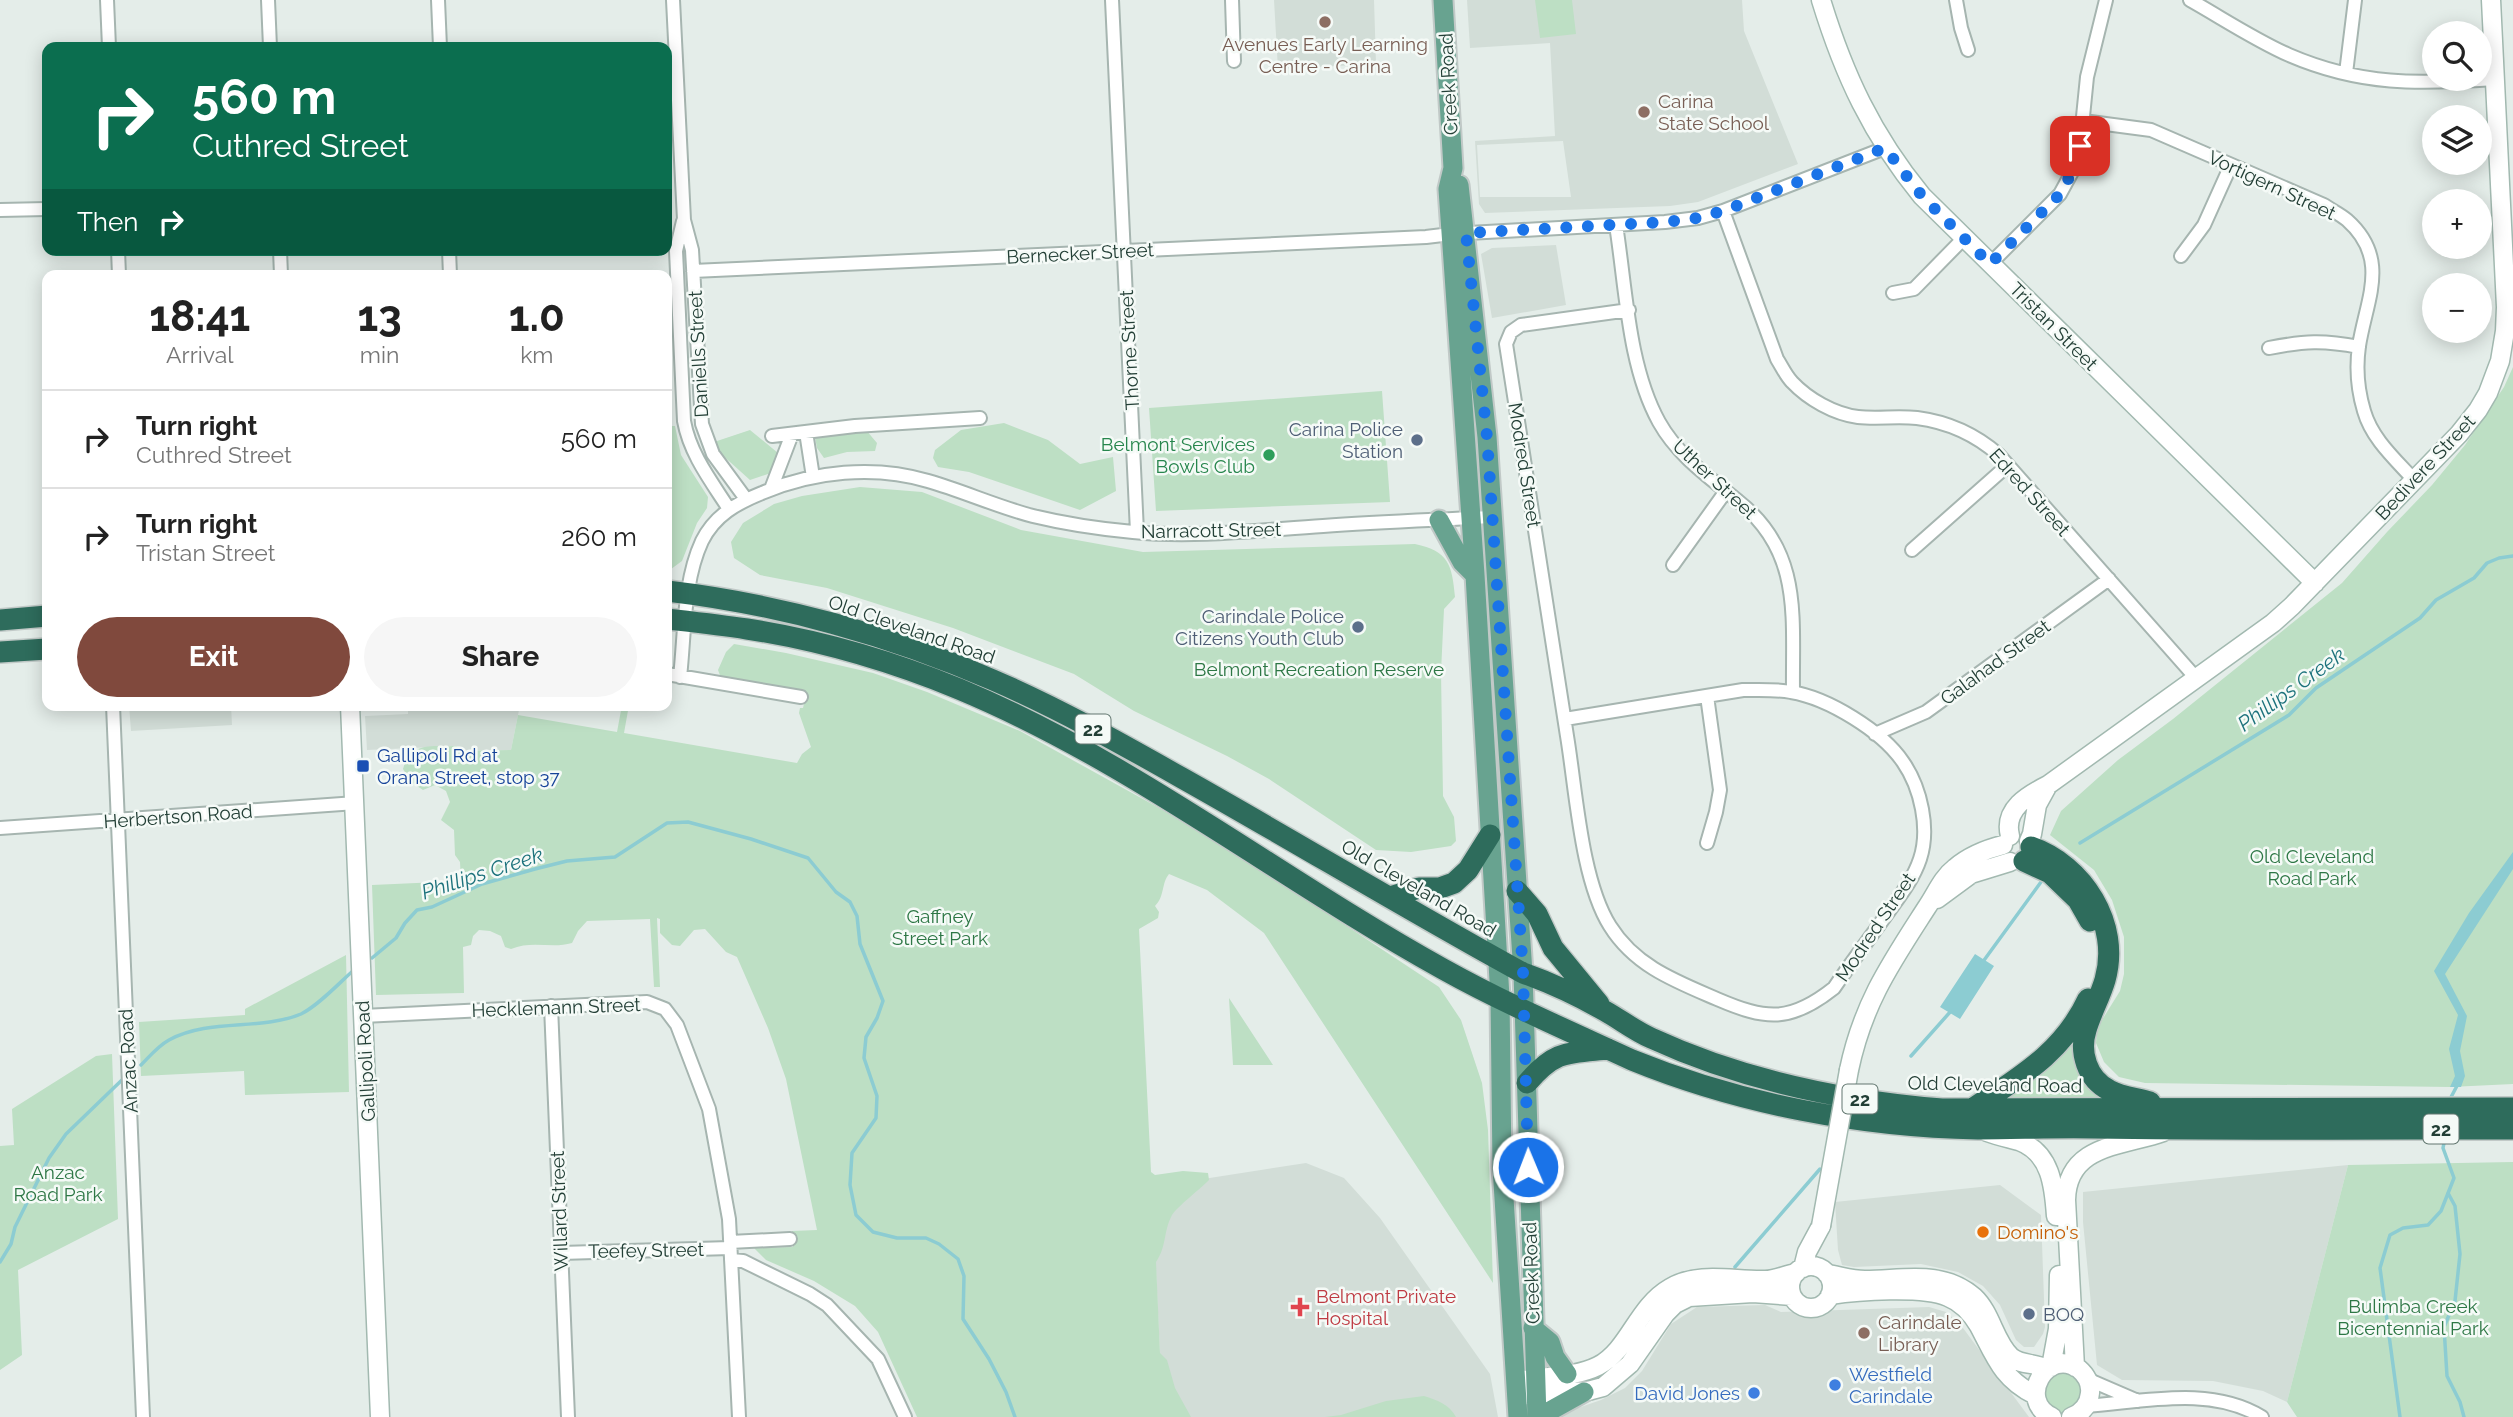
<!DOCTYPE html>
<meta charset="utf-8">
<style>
:root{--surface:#fff;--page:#f6f6f6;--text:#222;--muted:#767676;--line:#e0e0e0;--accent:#80493d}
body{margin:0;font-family:Raleway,sans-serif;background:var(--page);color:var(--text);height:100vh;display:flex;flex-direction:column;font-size:26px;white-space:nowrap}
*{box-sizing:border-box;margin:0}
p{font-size:23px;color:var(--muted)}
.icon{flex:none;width:38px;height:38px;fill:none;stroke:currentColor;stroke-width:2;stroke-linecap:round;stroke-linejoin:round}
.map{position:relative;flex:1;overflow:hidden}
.side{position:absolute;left:42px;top:270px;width:630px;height:441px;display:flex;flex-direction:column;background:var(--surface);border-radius:14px;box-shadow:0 4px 18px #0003}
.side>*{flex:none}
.hud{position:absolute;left:42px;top:42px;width:630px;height:214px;border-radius:14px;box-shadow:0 4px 18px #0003;background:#0b6e4f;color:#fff;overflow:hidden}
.controls{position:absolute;left:2422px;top:21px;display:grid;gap:14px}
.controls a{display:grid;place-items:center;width:70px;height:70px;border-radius:50%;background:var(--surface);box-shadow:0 4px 18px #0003;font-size:35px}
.pin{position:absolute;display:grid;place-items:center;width:60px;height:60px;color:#fff;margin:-30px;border-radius:14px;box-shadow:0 4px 10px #0006}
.me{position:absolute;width:77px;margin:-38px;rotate:359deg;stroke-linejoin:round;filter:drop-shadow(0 0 5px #0008)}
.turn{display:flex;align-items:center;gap:24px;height:147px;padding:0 35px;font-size:32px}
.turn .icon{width:91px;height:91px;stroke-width:2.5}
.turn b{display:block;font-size:49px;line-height:60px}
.then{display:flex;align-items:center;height:66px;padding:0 35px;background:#0003;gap:14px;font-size:26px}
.eta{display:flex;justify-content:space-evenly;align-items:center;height:119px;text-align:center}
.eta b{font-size:42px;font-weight:700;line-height:49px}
.primary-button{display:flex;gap:14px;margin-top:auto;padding:14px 35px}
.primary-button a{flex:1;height:80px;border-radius:42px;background:var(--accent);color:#fff;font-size:28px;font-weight:700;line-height:80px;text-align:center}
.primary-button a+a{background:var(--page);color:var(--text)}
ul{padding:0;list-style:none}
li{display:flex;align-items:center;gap:21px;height:98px;padding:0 35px;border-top:2px solid var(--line)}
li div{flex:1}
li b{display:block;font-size:26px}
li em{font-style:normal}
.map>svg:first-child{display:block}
.built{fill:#d2ddd7;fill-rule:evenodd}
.green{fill:#bddfc4}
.water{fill:#8cccd2}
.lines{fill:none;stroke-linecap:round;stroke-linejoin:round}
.stream{stroke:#8cccd2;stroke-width:3.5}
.street-casing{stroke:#a6b5b0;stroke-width:16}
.secondary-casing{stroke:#a2b9b0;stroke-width:21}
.primary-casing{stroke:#c1c9c7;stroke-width:23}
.highway-casing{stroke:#c1c9c7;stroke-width:24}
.street{stroke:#fff;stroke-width:12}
.secondary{stroke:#fff;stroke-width:18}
.primary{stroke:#68a390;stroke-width:19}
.highway{stroke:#2e6c5c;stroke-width:21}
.secondary-bridge-casing{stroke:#a2b9b0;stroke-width:21;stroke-linecap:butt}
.secondary-bridge{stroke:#fff;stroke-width:18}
.route{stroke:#1a73e8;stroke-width:12;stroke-dasharray:0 21.6}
.education-dot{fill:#8d6e63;stroke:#f5faf7;stroke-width:2.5}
.service-dot{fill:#5c6f8a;stroke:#f5faf7;stroke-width:2.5}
.leisure-dot{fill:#2e9e5b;stroke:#f5faf7;stroke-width:2.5}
.transit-dot{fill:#1a4fb4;stroke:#f5faf7;stroke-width:2.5}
.food-dot{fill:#e8710a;stroke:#f5faf7;stroke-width:2.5}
.health-dot{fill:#e0444e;stroke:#f5faf7;stroke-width:2.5}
.shop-dot{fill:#3f7fe0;stroke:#f5faf7;stroke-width:2.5}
.labels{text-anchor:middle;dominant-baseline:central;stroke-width:5;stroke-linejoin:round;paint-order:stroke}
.shield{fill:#f5faf7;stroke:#627770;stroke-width:2}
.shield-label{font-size:18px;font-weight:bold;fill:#233f36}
.education-label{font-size:19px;fill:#785e54;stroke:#f5faf7;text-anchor:start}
.street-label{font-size:19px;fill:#233f36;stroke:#f5faf7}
.service-label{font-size:19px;fill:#4e5e75;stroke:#f5faf7;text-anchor:end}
.leisure-label{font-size:19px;fill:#27864d;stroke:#f5faf7;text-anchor:end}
.park-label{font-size:19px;fill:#2d7745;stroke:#f5faf7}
.transit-label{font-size:19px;fill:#164399;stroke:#f5faf7;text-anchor:start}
.food-label{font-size:19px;fill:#c56008;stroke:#f5faf7;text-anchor:start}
.health-label{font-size:19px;fill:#be3a42;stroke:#f5faf7;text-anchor:start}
.shop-label{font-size:19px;fill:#366cbe;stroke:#f5faf7;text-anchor:start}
.water-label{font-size:21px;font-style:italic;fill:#1c727c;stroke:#f5faf7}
</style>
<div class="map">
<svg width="2513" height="1417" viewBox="0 0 2513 1417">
<rect width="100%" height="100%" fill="#e4ede9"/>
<path class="built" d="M1274 0H1374L1376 64 1278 69Z
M1467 0H1742L1744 31 1798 164 1698 202 1670 206 1485 213 1479 204 1475 141 1555 136 1550 43 1470 48ZM1563 141 1571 197H1480L1477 145Z
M1556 245 1566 305 1492 318 1481 254 1492 248Z
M129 705H231L232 725 131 731Z
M408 705H520L511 750 457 751 456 746 367 750 365 716 408 714Z
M1306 1163 1344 1178 1380 1218 1490 1374 1498 1417H1163L1152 1187Z
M2348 1165 2287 1402 2263 1391 2213 1381 2122 1380 2097 1365 2083 1222V1192Z
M2000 1185 2041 1215 2045 1327 2043 1334 2034 1347H2024L2016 1340 2000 1305 1983 1286 1958 1272 1921 1264 1854 1267 1842 1265 1838 1250 1835 1202Z
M1765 1305 1781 1312 1929 1307 1946 1312 1960 1324 2029 1417H1563L1565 1413 1572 1410 1601 1400 1625 1388 1642 1371 1671 1324 1697 1307Z"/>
<path class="green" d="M1535 0H1572L1576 34 1540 38Z
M2513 367V1084L2450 1087 2145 1083 2119 1077 2104 1062 2096 1043 2097 1028 2120 991 2124 974V937L2112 900 2094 870 2050 835 2061 811 2118 760 2173 719 2342 583 2387 532 2432 485 2465 445 2504 387Z
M1382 391 1390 502 1156 511 1149 408Z
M1004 423 1048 440 1080 464 1113 457 1116 491 1080 510 969 472 938 467 933 458 935 450 961 430Z
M675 426 681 455 708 497 707 508 697 523 682 561 667 572V426Z
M750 430 778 453 774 472 750 480 720 453 714 442Z
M866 430 877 443 875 451 847 452 824 458 817 448 815 437Z
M860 487 922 492 1021 530 1143 552 1415 544C1449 551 1452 565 1455 597L1444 609 1441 672 1443 796 1454 817 1456 841 1451 846 1411 852 1376 850 1269 779 1227 756 1134 711 1074 674 953 628 827 588 760 575 734 558 731 542 743 523 774 504 802 496Z
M734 644 786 653 873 673 927 692 1020 731 1161 809 1283 884 1439 987 1461 1020 1482 1083 1488 1130 1493 1283 1264 933 1207 890 1169 874C1161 884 1165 896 1155 906L1159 912 1158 918 1139 929 1151 1172 1155 1175 1183 1171 1208 1173 1209 1180C1199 1190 1178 1206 1172 1215 1163 1232 1167 1246 1156 1262L1160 1353 1167 1360 1175 1388 1191 1417H917L878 1332 855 1306 814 1281 766 1260 754 1248 793 1247 792 1231 817 1230 786 1079 768 1028 737 957 726 952 705 929 694 930 680 946 672 945 660 933V919L657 918 660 987H654L650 919 587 921 578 931 572 943C552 949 532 940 511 949L505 947 501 936 490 931 479 930 473 936 471 945 463 947 464 993 376 995 372 885 461 881 460 862 455 855 454 830 441 820 450 802 446 791 435 785 423 790 411 782 403 769C411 741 432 747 457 746V751L511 750 518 715 617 732 622 705H629L624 733 797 763 802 754 811 747 799 713 800 708H803L806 695 721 678 718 670 726 652Z
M346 955 349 1092 245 1095 244 1071 141 1076 139 1022 245 1015V1009Z
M1229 998 1273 1065H1233Z
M2081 1033 2111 1098H2016L2005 1096Z
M112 1054 118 1219 18 1270 22 1355 0 1370V1146L14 1145 12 1109 96 1056Z
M2513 1162V1417H2297L2287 1402 2348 1165Z
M2057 1373 2070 1374 2081 1386 2080 1403 2066 1413H2058L2042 1400 2047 1380Z
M1424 1396C1437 1400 1449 1404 1456 1417H1325L1341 1415 1386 1401Z"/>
<path class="water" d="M2513 852V869L2445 974 2467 1016 2460 1051 2465 1076 2461 1087H2450L2455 1076 2449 1049 2458 1015 2434 971 2469 913Z
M1975 954 1994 966 1960 1019 1940 1007Z"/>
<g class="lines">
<path class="stream" d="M2080 843 2289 715 2316 688 2420 618 2436 600 2474 578 2487 563 2499 558 2513 556
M372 958 396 938 405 923 417 910 432 907 482 884 535 869 567 861 615 857 667 823 688 822 751 839 808 858 836 892 850 902 857 916 860 944 883 1001 877 1018 866 1037 864 1058 877 1096 876 1118 852 1153 850 1185 856 1215 873 1232 897 1238H926L939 1244 958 1259 964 1276 963 1319 989 1359 1006 1392 1015 1417
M1982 963 2041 882
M1911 1056 1951 1011
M141 1065C150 1056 158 1046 169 1040 210 1018 260 1031 301 1014 318 1006 340 982 355 969
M2450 1099 2458 1084
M2448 1193 2455 1206 2460 1254 2455 1301 2444 1327 2447 1376 2460 1402 2464 1417
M0 1262 11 1244 15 1227 49 1158 66 1134 124 1078
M1735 1267 1820 1169
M2400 1417 2380 1268 2390 1235 2403 1228 2428 1225 2441 1211 2454 1178 2443 1148 2445 1138"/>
<g class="street-casing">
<path id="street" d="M107 0 109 47
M268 0 270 47
M438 0 440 47
M673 0 684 220 692 250 702 424 713 454 746 499
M1112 0 1137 532
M1232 0 1234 61
M1956 0 1961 28 1968 50
M2190 0C2222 18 2255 40 2289 55 2361 86 2418 84 2495 79
M2346 73 2355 0
M2083 121 2151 130 2324 205C2331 210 2340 214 2347 220 2391 259 2366 300 2359 346 2356 367 2358 391 2364 411 2372 439 2395 459 2414 480
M0 210 47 209
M1723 211 1777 359C1782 367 1786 376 1792 382 1808 399 1834 414 1858 417 1877 419 1897 416 1917 418 1948 422 1975 434 1999 455L2196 678
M683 221 676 251 684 421C690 454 711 481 729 509
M1616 225C1626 288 1628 366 1659 422 1678 456 1709 477 1738 501 1803 552 1792 618 1793 692
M118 250 119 275
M280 250 281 275
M449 250 450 275
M2181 256 2204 225 2231 165
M1990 264 2060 194 2072 172 2080 146 2087 77 2106 0
M693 271 1426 237 1451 234 1665 222 1698 218 1723 211 1885 148
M1893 293 1914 289 1964 238
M2269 348C2305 341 2323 340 2359 347
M806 432 813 477
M772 436 855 426 980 418
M771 489 792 434
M1912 550 2008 465
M1673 565 1726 491
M667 674 801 697
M680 677C685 633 683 582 702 541 715 515 737 503 762 493 813 471 875 465 928 481 963 491 998 507 1033 516 1066 524 1100 529 1133 532 1195 538 1260 530 1323 526 1379 522 1436 520 1492 517
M113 705 143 1417
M1565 719 1743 690C1759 690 1775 689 1791 692 1828 698 1882 731 1903 762 1921 788 1930 829 1920 859 1913 880 1899 897 1887 914 1869 939 1851 963 1834 988 1790 1023 1766 1020 1717 999 1675 981 1635 966 1610 926 1581 880 1576 790 1567 736 1547 605 1527 474 1506 344L1511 332 1521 325 1629 310
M1875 734 1926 712 2109 579
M0 828 356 803
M1707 843 1716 812 1720 790 1707 696
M551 1006 568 1417
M363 1016 647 1002 665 1009 677 1025 709 1109 729 1219 739 1417
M730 1242 790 1239
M561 1253 730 1248
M731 1260 743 1261 810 1294 827 1305 878 1359 905 1417
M2087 1379 2138 1401
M2085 1406C2143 1402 2210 1385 2262 1417"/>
</g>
<g class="secondary-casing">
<path id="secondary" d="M1821 0C1844 75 1872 135 1922 196L2315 583
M350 705 380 1417
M2010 836C2003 809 2028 795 2048 785L2273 623 2292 606 2459 434 2478 410 2488 393 2500 361 2505 331 2506 307 2491 0
M2029 841 2032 834 2037 805 2048 785
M1937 899 1971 874 2010 862
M1849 1070C1863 1003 1891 963 1927 907 1936 894 1942 878 1955 868 1968 857 1987 849 2003 845
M1987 1132C1998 1136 2008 1138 2019 1141 2051 1153 2054 1186 2056 1216
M1790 1287a21 21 0 1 1 42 0a21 21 0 1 1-42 0Z
M1803 1268 1807 1252 1821 1226
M1827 1274C1840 1276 1852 1280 1865 1280 1903 1280 1942 1269 1974 1297 1992 1314 1994 1341 2011 1357 2022 1366 2035 1362 2046 1369
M1830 1295C1857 1291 1923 1286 1948 1297 1961 1302 1972 1314 1979 1326 1995 1356 2002 1379 2035 1395
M2051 1367 2058 1329 2059 1275
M2075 1367 2066 1200C2067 1144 2124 1146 2163 1132
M1524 1380C1548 1376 1576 1377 1598 1366 1629 1350 1637 1307 1670 1288 1699 1271 1733 1281 1765 1280 1775 1280 1785 1275 1796 1273
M1517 1396 1570 1391 1584 1392 1603 1387 1630 1364 1665 1314 1675 1304 1689 1297 1753 1293 1792 1296
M2052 1417C2016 1400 2047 1346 2079 1369 2086 1375 2091 1384 2090 1393 2089 1405 2082 1413 2071 1417"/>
</g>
<g class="primary-casing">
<path id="primary" d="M1443 0 1453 168 1448 189 1475 575 1500 997 1502 1167 1518 1417
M1459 185 1487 437 1523 973 1537 1417
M1439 520 1462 562 1475 575
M1533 1328 1550 1342 1555 1357 1567 1374
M1539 1417 1584 1392"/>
</g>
<g class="highway-casing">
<path id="highway" d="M667 591C778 604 891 635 993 680 1058 708 1120 743 1182 778 1296 842 1408 910 1523 973 1551 983 1579 996 1605 1011 1621 1020 1635 1031 1651 1038 1742 1080 1843 1101 1942 1109L2513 1108
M667 619C693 622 720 625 747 629 819 640 891 661 959 689 1132 761 1280 879 1443 969 1504 1003 1569 1031 1632 1060 1740 1104 1862 1127 1978 1129 2017 1129 2056 1127 2095 1128 2234 1130 2374 1129 2513 1129
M0 620 47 616
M0 652 47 649
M2031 847C2083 865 2121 924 2105 980 2100 997 2091 1013 2086 1030 2079 1052 2087 1079 2109 1090 2121 1097 2137 1098 2150 1102
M2024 861 2050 873 2078 900 2090 921
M1517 891 1537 914 1553 948 1599 1004
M1390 897 1419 888H1440L1454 883 1468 870 1490 835
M1527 1083C1555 1050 1567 1053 1608 1049
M1972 1109C2018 1078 2063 1053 2088 999"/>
</g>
<use href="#street" class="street"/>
<use href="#secondary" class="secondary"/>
<use href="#primary" class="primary"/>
<use href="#highway" class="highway"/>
<g class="secondary-bridge-casing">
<path id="secondary-bridge" d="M1821 1226 1849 1070"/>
</g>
<use href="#secondary-bridge" class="secondary-bridge"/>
</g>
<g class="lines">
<path class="route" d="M1528 1167 1523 972 1487 437 1466 233 1665 222 1698 218 1723 211 1885 148 1922 196 1990 264 2060 194 2072 172 2080 146"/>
</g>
<g class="education-dot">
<circle cx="1325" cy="22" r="7"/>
<circle cx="1644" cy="112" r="7"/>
<circle cx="1864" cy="1333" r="7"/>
</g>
<g class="service-dot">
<circle cx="1417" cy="440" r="7"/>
<circle cx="1358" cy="627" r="7"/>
<circle cx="2029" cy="1314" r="7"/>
</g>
<circle class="leisure-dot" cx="1269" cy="455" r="7"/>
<rect class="transit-dot" x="356" y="759" width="14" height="14" rx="3.5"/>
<circle class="food-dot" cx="1983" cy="1232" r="7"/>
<path class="health-dot" d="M1296.5 1296.5h7v7h7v7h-7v7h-7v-7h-7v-7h7z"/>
<g class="shop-dot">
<circle cx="1835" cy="1385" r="7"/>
<circle cx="1754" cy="1393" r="7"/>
</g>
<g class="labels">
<g class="shield">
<rect x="1075.5" y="714.5" width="35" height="29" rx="5"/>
<rect x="1842.5" y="1084.5" width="35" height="29" rx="5"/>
<rect x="2423.5" y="1114.5" width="35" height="29" rx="5"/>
</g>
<g class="shield-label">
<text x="1093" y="729">22</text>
<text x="1860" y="1099">22</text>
<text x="2441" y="1129">22</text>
</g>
<g class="education-label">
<text x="1325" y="44" text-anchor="middle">Avenues Early Learning<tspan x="1325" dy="22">Centre - Carina</tspan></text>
<text x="1658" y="101">Carina<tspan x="1658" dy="22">State School</tspan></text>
<text x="1878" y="1322">Carindale<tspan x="1878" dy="22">Library</tspan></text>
</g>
<g class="street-label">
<text transform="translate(1448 84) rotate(-93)">Creek Road</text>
<text transform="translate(2272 185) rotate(25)">Vortigern Street</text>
<text transform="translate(1080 253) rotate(-3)">Bernecker Street</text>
<text transform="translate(2054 326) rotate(45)">Tristan Street</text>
<text transform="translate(1129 350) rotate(-93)">Thorne Street</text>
<text transform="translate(698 354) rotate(-93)">Daniells Street</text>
<text transform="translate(1525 465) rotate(81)">Modred Street</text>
<text transform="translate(2425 467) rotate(-47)">Bedivere Street</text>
<text transform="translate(1715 479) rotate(43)">Uther Street</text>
<text transform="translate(2030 492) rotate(48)">Edred Street</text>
<text transform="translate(1211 530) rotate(-1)">Narracott Street</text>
<text transform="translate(912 629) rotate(19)">Old Cleveland Road</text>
<text transform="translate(1995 662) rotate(-36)">Galahad Street</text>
<text transform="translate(178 816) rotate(-4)">Herbertson Road</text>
<text transform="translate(1419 888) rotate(30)">Old Cleveland Road</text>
<text transform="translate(1875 927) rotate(-56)">Modred Street</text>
<text transform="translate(556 1007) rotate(-2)">Hecklemann Street</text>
<text transform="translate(128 1061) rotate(-93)">Anzac Road</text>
<text transform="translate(365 1061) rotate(-93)">Gallipoli Road</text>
<text transform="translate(1995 1084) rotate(1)">Old Cleveland Road</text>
<text transform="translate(559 1211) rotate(-92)">Willard Street</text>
<text transform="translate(646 1250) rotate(-1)">Teefey Street</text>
<text transform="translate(1531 1273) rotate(-92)">Creek Road</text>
</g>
<g class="service-label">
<text x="1403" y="429">Carina Police<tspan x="1403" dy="22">Station</tspan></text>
<text x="1344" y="616">Carindale Police<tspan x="1344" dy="22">Citizens Youth Club</tspan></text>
<text x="2043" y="1314" text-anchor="start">BOQ</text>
</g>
<g class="leisure-label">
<text x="1255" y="444">Belmont Services<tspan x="1255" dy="22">Bowls Club</tspan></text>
</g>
<g class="park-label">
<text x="1319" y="669">Belmont Recreation Reserve</text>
<text x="2312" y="856">Old Cleveland<tspan x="2312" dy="22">Road Park</tspan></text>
<text x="940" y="916">Gaffney<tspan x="940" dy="22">Street Park</tspan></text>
<text x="58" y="1172">Anzac<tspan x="58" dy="22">Road Park</tspan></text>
<text x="2413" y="1306">Bulimba Creek<tspan x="2413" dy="22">Bicentennial Park</tspan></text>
</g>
<g class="transit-label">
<text x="377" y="755">Gallipoli Rd at<tspan x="377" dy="22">Orana Street, stop 37</tspan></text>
</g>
<g class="food-label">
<text x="1997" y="1232">Domino's</text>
</g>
<g class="health-label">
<text x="1316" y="1296">Belmont Private<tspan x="1316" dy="22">Hospital</tspan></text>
</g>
<g class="shop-label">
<text x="1849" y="1374">Westfield<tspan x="1849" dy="22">Carindale</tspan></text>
<text x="1740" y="1393" text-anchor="end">David Jones</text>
</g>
<g class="water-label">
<text transform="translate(2291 689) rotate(-36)">Phillips Creek</text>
<text transform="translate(482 873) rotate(-18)">Phillips Creek</text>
</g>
</g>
</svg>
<div class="controls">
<a><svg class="icon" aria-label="search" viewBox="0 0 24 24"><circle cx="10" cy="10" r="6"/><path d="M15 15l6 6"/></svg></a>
<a><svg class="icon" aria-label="layers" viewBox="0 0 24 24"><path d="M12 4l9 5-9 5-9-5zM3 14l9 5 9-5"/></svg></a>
<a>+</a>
<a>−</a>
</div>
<div class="pin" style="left:2080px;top:146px;background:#d93025"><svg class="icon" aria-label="arrive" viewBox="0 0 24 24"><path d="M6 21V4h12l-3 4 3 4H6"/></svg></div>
<svg class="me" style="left:1528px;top:1167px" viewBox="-20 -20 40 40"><circle r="17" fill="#1a73e8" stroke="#fff" stroke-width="3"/><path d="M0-11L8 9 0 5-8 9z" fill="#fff"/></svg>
<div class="hud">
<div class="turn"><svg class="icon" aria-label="right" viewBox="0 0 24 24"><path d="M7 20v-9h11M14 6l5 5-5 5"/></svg><div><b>560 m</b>Cuthred Street</div></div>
<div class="then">Then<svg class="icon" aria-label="right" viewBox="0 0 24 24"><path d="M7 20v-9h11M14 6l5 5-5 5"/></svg></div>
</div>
<section class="side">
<div class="eta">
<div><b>18:41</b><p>Arrival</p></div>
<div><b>13</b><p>min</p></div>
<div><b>1.0</b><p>km</p></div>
</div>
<ul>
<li><svg class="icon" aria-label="right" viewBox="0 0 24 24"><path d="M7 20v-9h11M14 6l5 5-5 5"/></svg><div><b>Turn right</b><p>Cuthred Street</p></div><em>560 m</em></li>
<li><svg class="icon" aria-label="right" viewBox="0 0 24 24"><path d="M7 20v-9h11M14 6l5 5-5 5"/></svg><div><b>Turn right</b><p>Tristan Street</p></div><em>260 m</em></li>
</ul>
<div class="primary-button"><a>Exit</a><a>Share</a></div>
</section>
</div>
